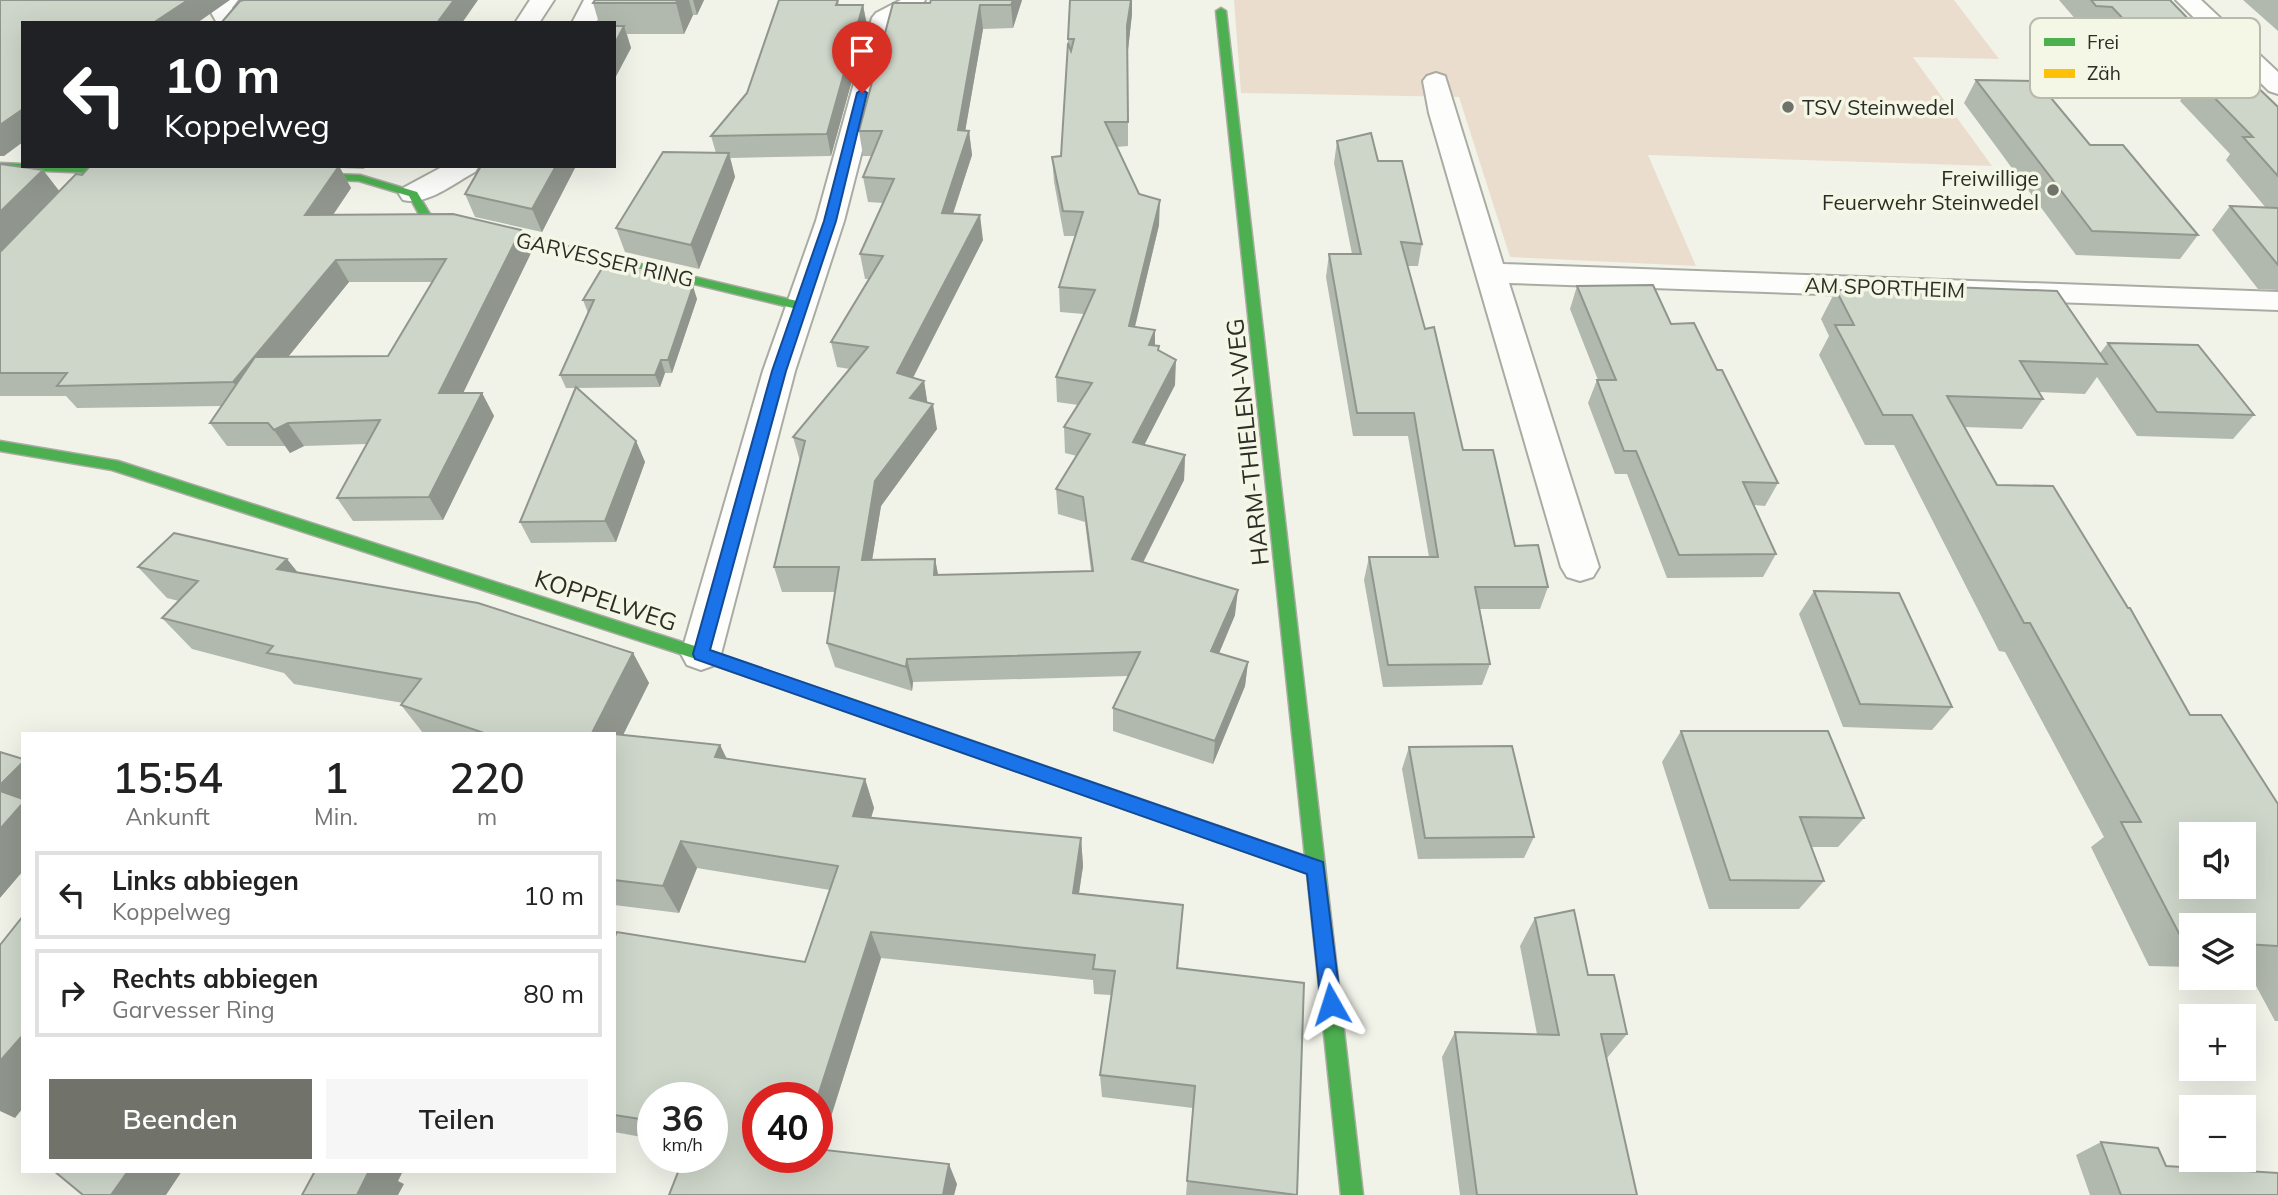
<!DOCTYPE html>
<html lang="de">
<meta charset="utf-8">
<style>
:root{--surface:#fff;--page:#f6f6f6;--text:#222;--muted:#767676;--line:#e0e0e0;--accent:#71726a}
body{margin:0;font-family:Mulish,sans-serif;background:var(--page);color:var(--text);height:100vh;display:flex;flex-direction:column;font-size:26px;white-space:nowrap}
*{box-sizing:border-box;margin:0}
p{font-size:23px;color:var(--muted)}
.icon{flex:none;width:38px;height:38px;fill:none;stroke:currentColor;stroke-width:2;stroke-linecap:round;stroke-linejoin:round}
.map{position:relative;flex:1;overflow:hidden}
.details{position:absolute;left:21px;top:732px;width:595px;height:441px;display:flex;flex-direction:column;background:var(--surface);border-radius:0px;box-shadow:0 7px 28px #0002}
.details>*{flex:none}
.hud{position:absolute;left:21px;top:21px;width:595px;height:147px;border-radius:0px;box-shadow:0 7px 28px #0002;background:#202124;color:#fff;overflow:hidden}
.controls{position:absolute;left:2179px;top:822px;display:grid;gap:14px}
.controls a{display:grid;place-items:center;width:77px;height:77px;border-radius:0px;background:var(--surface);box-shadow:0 7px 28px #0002;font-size:35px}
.speed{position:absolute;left:637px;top:1082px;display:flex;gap:14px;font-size:35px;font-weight:700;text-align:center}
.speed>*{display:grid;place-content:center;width:91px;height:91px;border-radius:50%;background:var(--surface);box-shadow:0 7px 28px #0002;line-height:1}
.speed small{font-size:18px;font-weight:400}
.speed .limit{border:10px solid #d22;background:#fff;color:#111}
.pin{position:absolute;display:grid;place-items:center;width:60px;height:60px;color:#fff;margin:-72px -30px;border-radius:50% 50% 50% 0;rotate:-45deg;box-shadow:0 0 7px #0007}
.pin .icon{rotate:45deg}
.me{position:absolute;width:77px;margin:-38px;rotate:354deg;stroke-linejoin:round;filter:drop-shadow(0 0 5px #0008)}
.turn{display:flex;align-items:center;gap:24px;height:147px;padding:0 28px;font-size:32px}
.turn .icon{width:91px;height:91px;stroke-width:2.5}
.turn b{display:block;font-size:49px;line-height:60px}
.eta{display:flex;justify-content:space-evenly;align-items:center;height:119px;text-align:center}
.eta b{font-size:42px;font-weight:600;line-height:49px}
.action{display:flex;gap:14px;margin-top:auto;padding:14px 28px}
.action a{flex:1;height:80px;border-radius:0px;background:var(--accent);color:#fff;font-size:28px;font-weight:600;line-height:80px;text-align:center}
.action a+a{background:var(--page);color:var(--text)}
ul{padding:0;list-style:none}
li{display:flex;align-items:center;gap:21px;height:88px;margin:0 14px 10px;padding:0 14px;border:4px solid var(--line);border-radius:0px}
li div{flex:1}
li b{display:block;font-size:26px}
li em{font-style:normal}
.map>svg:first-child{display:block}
.green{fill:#ebddce}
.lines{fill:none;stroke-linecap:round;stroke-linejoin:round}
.street-casing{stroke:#aaaba3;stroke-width:4}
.fast-casing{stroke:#aaaba3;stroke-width:3}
.slow-casing{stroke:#aaaba3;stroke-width:3}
.street{fill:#fdfdfc;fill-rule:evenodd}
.fast{fill:#4caf50;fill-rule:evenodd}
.slow{fill:#ffc107;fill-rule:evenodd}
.wall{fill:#b1b8ae;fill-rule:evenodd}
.shaded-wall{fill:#90968d}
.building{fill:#ced6ca;stroke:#90968d;stroke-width:2;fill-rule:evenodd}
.route{fill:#1a73e8;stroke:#114b97;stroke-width:2}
.poi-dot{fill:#71726a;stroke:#f4f7e5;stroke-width:2.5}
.labels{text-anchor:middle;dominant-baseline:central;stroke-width:7;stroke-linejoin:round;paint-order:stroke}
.far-poi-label{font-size:21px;fill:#2c2d26;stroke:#f4f7e5;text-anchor:start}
.far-street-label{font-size:21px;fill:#2c2d26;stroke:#f4f7e5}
.street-label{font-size:24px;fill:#2c2d26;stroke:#f4f7e5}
.key{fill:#f4f7e5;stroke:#b8baac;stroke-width:2}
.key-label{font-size:19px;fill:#2c2d26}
</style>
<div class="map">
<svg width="2278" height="1195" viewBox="0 0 2278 1195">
<rect width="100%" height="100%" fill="#f1f3e9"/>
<path class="green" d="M1234 0H1954L1999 59 1913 57 1992 166 1648 155 1696 266 1510 257 1459 97 1241 93Z"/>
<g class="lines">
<g class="street-casing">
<path id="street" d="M214 0H238L232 8 241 23H217L208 7Z
M530 0H554L539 23H515Z
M584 0H608L596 23H572Z
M901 0H925L919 10 895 22 844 221 795 371 721 654 715 665 701 670 687 665 681 654 763 371 816 221 872 18 876 13Z
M2176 0H2201L2278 72V94L2269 91Z
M1436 73 1445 76 1503 264 2278 292V310L1509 283 1599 567 1593 577 1580 581 1567 577 1561 567 1429 113 1423 81 1427 76Z
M444 166H479L475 172C454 183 427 206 403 200L399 194 403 188Z"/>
</g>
<g class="fast-casing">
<path id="fast" d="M1221 8 1226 11 1363 1195H1341L1307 873 1212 840 1209 834 1212 828 1218 826 1305 856 1216 11Z
M0 163 23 164V166L139 169 145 172 139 175 0 169Z
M294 173 360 175 417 192 430 214 801 302 807 306 801 310 421 218 409 196 359 181 290 178 288 176Z
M0 441 118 461 701 648 897 715 900 720 897 725 891 727 696 659 112 470 0 451Z"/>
</g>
<g class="slow-casing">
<path id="slow" d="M891 713 1218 826 1224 828 1227 834 1224 840 1218 842 885 725 882 720 885 715Z"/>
</g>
<use href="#street" class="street"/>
<use href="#fast" class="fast"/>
<use href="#slow" class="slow"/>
</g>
<path class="wall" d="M595 0H704L697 15H693L684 34H627L631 48 614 80V23H599L593 3Z
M838 0 839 5H863L867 26 831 156 730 158 735 177 699 269 625 252 616 228 716 153 711 136 747 93Z
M1022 0 1013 28 983 29 965 131H969L972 155 953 214 983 240 913 378 924 381 927 403 937 429 881 506 872 560 935 559 938 575 1091 571 1085 522 1058 514 1056 489 1077 456 1065 453 1064 427 1078 405 1057 402 1056 377 1084 314 1060 312 1059 287 1075 236H1064L1054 182 1052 157 1061 156 1068 39 1132 14 1128 49V146L1116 147 1139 194 1159 225 1135 327 1155 330V346L1159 351 1175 385 1144 445 1185 455 1184 480 1143 563 1235 615 1219 653 1248 662 1245 686 1213 764 1113 731V708L1128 676 913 682 912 691 835 667 827 643 835 592H782L774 567 800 461 793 437 850 369 837 367 831 342 869 279H865L860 254 883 203 868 202 863 177 872 156H863L859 131 930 3Z
M2059 0H2170L2197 28 2183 51 2115 48 2099 29 2083 28Z
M2243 0H2278V31Z
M2195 78 2278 107V290L2258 289 2212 230 2230 206 2266 208 2226 160 2230 154 2180 101Z
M1976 80 2090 145 2198 235 2180 259 2076 255 1964 103Z
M1337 141 1378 161 1422 244 1418 266H1407L1425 329 1463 450 1515 546 1548 587 1540 609H1480L1490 664 1482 685 1383 687 1364 580 1369 557H1429L1408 436H1353L1326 277 1329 254H1352L1334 163Z
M0 164 43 170 59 191 82 175 90 166H366L364 169 340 168 351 188 333 215 531 253 463 393H482L494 416 443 520 353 521 337 498 367 444 304 446 290 453 285 446H227L210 423 222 406 77 408 66 396H0ZM349 282H432L388 356 288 357Z
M576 166 542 232 475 217 465 194Z
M686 279 688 285 697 299 672 373H665L660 387 576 388 636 441 645 462 616 542 531 543 520 522 575 388H566L560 375 588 313 583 300Z
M1577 286 1671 324 1717 370 1778 483 1765 506 1754 505 1776 554 1763 577 1667 578 1627 474H1615L1588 403 1597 380H1598L1570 309Z
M1950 287 2100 353 2108 343 2254 415 2233 439 2137 436 2097 377 2085 394 2039 392 2043 399 2022 429 1965 427 1997 485 2190 715 2278 804V1021H2275L2247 969H2244V926H2191V967L2149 966 2091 847 2104 837 2005 652 1999 651 1894 445H1865L1819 355 1829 336 1821 319 1836 290H1948Z
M138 567 298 573 633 653 649 683 623 735 720 745 727 759 865 779 874 808 871 818 1081 838 1083 866 1079 893 1183 905 1178 969 1297 1195H1186L1193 1108 1102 1097 1100 1075 1111 995 1094 994 1093 980 881 958 821 1149 957 1184 954 1195H669L712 1097H653V1139L614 1132V938L805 962 830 890 697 868 679 913 614 905V733H423L401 705 403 703 294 684 284 673 192 649 162 618 179 601 167 598Z
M1814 591 1952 707 1932 730 1843 727 1799 614Z
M1681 731 1864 818 1838 847H1812L1824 881 1799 909H1709L1662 762Z
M1409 747 1534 837 1524 858 1418 859 1402 769Z
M1535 918 1588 975 1627 1034 1607 1058 1637 1195H1460L1442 1057 1455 1032 1537 1034 1520 946Z
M2101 1142 2166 1166 2278 1195H2090L2076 1155Z"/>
<path class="shaded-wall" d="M188 0H230L197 23H153Z
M454 0H478L462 23H437Z
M677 0H689L693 15 684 34 676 3Z
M693 0H704L697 15Z
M1013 0H1022L1013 28 1011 5Z
M1131 0H1132V14L1128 50 1127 26Z
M863 5 867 26 831 156 827 134Z
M980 5 983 29 961 155 958 130Z
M624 26 631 48 614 80V45Z
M23 109V142L4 156H0V125Z
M969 131 972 155 945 238 942 213Z
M729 153 735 177 699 269 691 245Z
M339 166 351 188 318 237 305 215Z
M556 166H576L542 232 532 209Z
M43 170 60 192 0 252V212Z
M1160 200 1159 225 1129 351V326Z
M980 215 983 240 902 399 897 373Z
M521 230 531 253 452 416 439 393Z
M336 260 349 282 249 405 233 382Z
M693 286 697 299 672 373 668 360Z
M1155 330V355L1149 345Z
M661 360 665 373 660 387 655 375Z
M1176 360 1175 385 1133 467V442Z
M924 381 928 406 910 398Z
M482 393 494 416 443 520 429 497Z
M933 404 937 429 881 506 868 585 862 560 875 481Z
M288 423 304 446 290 453 274 430Z
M636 441 645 462 616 542 605 521Z
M1185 455 1184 480 1132 584V559Z
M287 559 312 590 277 569Z
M935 559 940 584 934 575Z
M1238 590 1235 615 1210 675 1211 651Z
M633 653 649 683 614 753 593 731Z
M907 659 913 682 912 691 906 667Z
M1248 662 1245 686 1213 764 1215 741Z
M720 745 734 774 715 757Z
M23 762V871L0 898V785Z
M865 779 874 808 863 844 853 816Z
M1081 838 1083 866 1075 919 1073 893Z
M681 841 697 868 679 913 663 886Z
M871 932 881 958 815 1167 817 1157V1099Z
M23 1035V1108L15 1118 0 1111V1061Z
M949 1164 957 1184 954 1195H943Z
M128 1171H182L166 1195H111Z
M369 1171H403L398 1181 404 1184 398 1195H357Z"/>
<path class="building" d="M0 0H188L153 23H23V109L0 125Z
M244 0H454L437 23H221L240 1Z
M595 0H677L676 3H593Z
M779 0H838L836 5H863L827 134 711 136 747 93Z
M931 0H1013L1011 5H980L958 130 969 131 942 213 980 215 897 373 924 381 910 398 933 404 875 481 862 560 935 559 934 575 1093 571 1083 497 1056 489 1090 434 1064 427 1092 383 1056 377 1095 290 1059 287 1083 212 1063 211 1052 157 1061 156 1068 43 1071 51 1074 39H1068L1070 0H1131L1127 26 1128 122H1105L1139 194 1160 200 1129 326 1155 330 1149 345 1159 346 1158 350 1176 360 1133 442 1185 455 1132 559 1238 590 1211 651 1248 662 1215 741 1113 708 1140 652 907 659 906 667 827 643 839 567H774L805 441 793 437 868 347 831 342 883 256 860 254 894 179 863 177 882 131H859L893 3H930Z
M2091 0H2170L2197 28 2129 25 2112 7 2096 6Z
M614 26H624L614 45Z
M2222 53 2278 107V176L2243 137H2253L2195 78Z
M1976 80 2037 81 2090 145H2123L2198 235 2092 231Z
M1371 133 1378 161H1402L1422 244 1401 242 1425 329 1434 327 1463 450H1493L1515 546 1538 545 1548 587H1475L1490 664 1388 665 1369 557H1438L1414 413H1357L1329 254H1361L1337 141Z
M663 152 729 153 691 245 616 228Z
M0 164 43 170 0 212Z
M90 166H339L305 215 453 214 521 230 439 393H482L429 497 337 498 380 420 288 423 274 430 268 423H210L255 357 388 356 446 259 336 260 233 382 57 386 67 373H0V252L76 174 82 175Z
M481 166H556L532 209 465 194Z
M2230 206 2278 208V265Z
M607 260 686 279 684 284 693 286 668 360H661L655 375H560L594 300H583Z
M1653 285 1671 324 1694 323 1717 370H1722L1778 483 1743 482 1776 554 1679 555 1636 451H1624L1597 380H1616L1577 286Z
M1950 287 2057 291 2107 364 2020 361 2043 399 1947 396 1997 485 2053 486 2128 608H2130L2190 715H2221L2278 804V946L2244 944V926H2191V943H2184L2121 822H2141L2030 623H2024L1912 415H1883L1835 325H1854L1836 290H1952ZM2191 835H2244V887H2191Z
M2108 343 2198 345 2254 415 2157 412Z
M576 387 636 441 605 521 520 522Z
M174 533 287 559 277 569 478 603 633 653 593 731 611 733H484L401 705 421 679 267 653 273 646 162 618 198 581 138 567Z
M1814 591 1899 593 1952 707 1860 704Z
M1681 731H1828L1864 818 1800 817 1824 881 1730 880Z
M614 734 720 745 715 757 865 779 853 816 1081 838 1073 893 1183 905 1177 968 1304 983 1297 1195 1187 1181 1195 1086 1100 1075 1115 971 1093 969 1095 955 871 932 817 1099V1097H758V1157H817V1149L949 1164 943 1195H669L684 1157H712V1097H653V1121L614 1115V938L617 932 805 962 838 866 681 841 663 886 614 880Z
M1512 746 1534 837 1425 838 1409 747Z
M0 752 23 759V762L0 785Z
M0 791 23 799V803L0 829Z
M1574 910 1588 975H1614L1627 1034H1601L1637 1195H1477L1455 1032 1559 1035 1535 918Z
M23 916V1035L0 1061V945Z
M2101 1142 2158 1148 2166 1166 2278 1173V1195H2121Z
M54 1171H128L111 1195H83Z
M315 1171H369L357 1195H302Z"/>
<path class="route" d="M862 89 867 93 836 221 786 371 710 650 1323 862 1341 1004 1338 1011 1331 1014 1324 1011 1321 1004 1307 874 695 659 693 654 772 371 824 221 857 93Z"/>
<g class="poi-dot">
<circle cx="1788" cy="107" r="7"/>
<circle cx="2053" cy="190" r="7"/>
</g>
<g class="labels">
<g class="far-poi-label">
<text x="1802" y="107">TSV Steinwedel</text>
<text x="2039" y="178" text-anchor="end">Freiwillige<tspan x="2039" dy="24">Feuerwehr Steinwedel</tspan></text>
</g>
<g class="far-street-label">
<text transform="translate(605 259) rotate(13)">GARVESSER RING</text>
<text transform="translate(1885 287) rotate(2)">AM SPORTHEIM</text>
</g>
<g class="street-label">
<text transform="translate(1247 442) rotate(-96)">HARM-THIELEN-WEG</text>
<text transform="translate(606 600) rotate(18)">KOPPELWEG</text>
</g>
</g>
<rect x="2030" y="18" width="230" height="80" rx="10" class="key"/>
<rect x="2044" y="38" width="31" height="8" fill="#4caf50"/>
<rect x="2044" y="69" width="31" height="9" fill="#ffc107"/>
<g class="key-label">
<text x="2087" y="49">Frei</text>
<text x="2087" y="80">Zäh</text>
</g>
</svg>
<div class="controls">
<a><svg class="icon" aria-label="sound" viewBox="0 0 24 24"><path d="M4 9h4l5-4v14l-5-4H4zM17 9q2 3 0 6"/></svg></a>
<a><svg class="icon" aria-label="layers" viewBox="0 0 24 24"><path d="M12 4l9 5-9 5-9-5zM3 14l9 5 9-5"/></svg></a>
<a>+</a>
<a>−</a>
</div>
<div class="speed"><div>36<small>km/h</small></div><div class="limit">40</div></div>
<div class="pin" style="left:862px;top:93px;background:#d93025"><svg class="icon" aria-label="arrive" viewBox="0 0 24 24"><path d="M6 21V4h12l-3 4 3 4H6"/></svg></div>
<svg class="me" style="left:1331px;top:1004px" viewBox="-20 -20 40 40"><path d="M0-17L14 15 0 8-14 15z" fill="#1a73e8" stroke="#fff" stroke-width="4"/></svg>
<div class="hud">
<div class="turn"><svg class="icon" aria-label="left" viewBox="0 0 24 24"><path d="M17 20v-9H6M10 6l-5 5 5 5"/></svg><div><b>10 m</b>Koppelweg</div></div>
</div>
<section class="details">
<div class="eta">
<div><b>15:54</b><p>Ankunft</p></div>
<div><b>1</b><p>Min.</p></div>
<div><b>220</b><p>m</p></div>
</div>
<ul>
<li><svg class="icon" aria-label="left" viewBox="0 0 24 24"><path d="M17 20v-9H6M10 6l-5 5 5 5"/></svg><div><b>Links abbiegen</b><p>Koppelweg</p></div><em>10 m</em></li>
<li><svg class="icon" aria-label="right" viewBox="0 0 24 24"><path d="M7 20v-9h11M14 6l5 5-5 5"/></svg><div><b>Rechts abbiegen</b><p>Garvesser Ring</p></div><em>80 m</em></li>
</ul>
<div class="action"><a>Beenden</a><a>Teilen</a></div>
</section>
</div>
